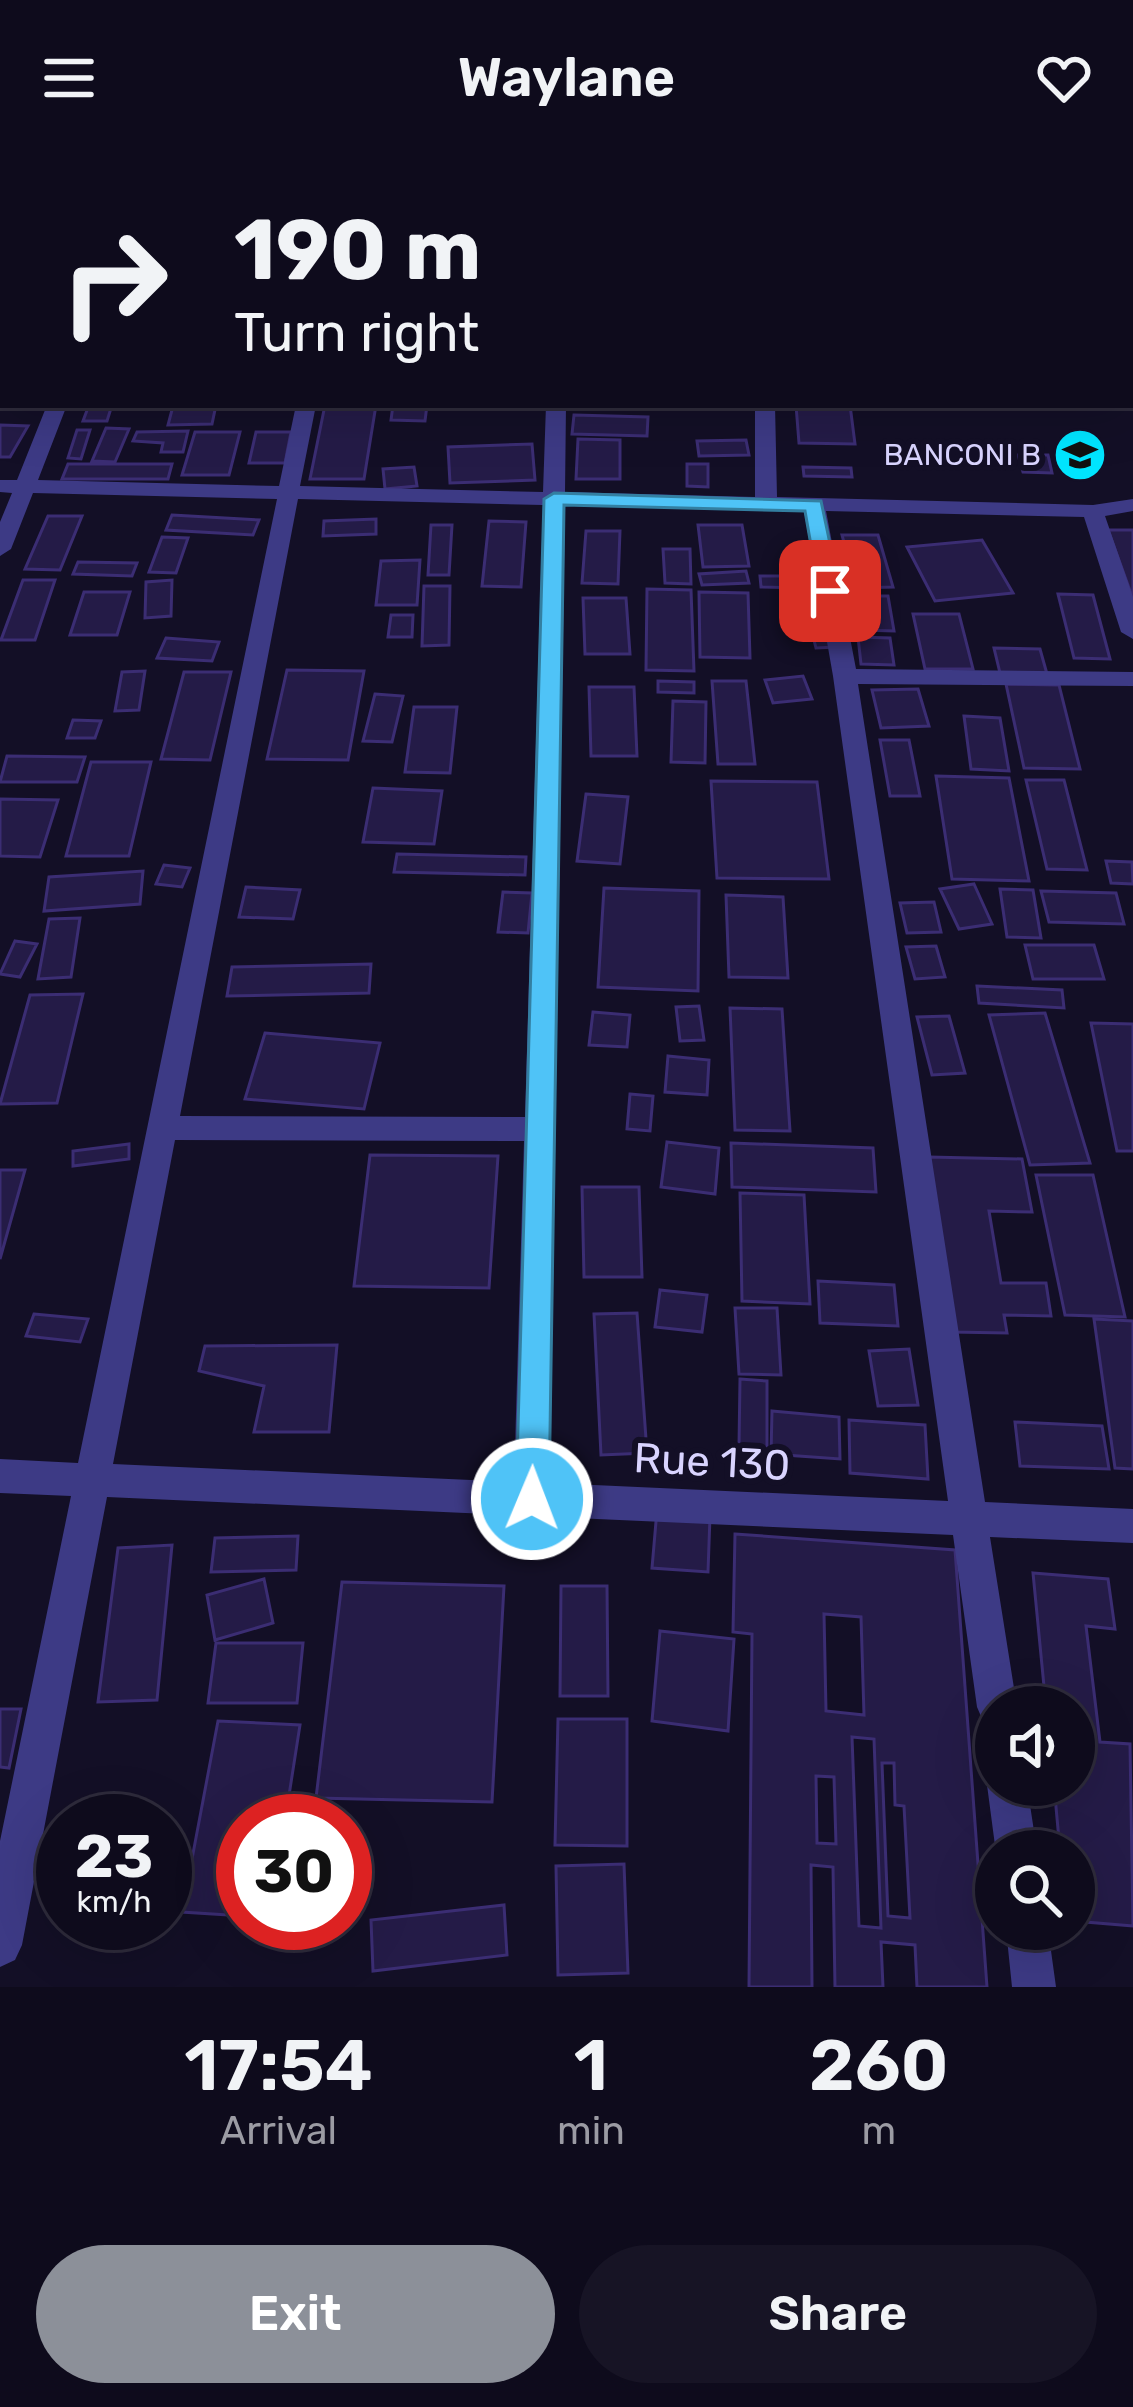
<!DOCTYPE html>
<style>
:root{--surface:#0e0b1c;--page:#171425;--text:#f1f3f6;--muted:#9b9ba3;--line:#2e2b3b;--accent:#8c9099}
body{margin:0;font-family:Rubik,sans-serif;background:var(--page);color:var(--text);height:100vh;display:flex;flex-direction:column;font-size:45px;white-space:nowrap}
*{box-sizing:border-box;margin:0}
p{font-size:39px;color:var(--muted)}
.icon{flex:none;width:66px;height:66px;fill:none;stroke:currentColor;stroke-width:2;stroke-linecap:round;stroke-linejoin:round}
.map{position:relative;height:1831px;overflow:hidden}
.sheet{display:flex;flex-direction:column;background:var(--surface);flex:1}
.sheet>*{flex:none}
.banner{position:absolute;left:0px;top:0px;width:1134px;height:252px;box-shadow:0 12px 48px #0002,0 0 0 3px var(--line);background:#0e0b1c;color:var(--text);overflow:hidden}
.tools{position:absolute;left:975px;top:1530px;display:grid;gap:24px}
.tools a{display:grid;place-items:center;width:120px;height:120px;border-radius:50%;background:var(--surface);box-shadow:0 12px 48px #0002,0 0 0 3px var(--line);font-size:60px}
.speed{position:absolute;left:36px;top:1638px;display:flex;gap:24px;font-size:60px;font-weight:700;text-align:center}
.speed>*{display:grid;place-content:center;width:156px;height:156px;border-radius:50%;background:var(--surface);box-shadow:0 12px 48px #0002,0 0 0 3px var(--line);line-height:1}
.speed small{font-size:30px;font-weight:400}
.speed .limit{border:18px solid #d22;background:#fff;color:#111}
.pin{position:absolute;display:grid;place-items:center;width:102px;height:102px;color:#fff;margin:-51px;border-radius:24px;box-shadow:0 6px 18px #0006}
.me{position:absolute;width:132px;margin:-66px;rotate:1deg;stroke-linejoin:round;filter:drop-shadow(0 0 9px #0008)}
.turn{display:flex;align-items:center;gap:42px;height:252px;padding:0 36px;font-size:54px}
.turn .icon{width:156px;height:156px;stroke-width:2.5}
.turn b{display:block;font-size:84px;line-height:102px}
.eta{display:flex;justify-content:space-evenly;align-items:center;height:204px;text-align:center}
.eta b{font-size:72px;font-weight:600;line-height:84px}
.action{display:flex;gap:24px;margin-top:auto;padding:24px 36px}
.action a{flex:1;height:138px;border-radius:72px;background:var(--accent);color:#fff;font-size:48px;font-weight:600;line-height:138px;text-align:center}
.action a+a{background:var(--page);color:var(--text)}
header{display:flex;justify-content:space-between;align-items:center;height:156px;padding:0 36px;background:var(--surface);font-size:54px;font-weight:600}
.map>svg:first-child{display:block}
.building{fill:#241b47;stroke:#3b2d73;stroke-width:3;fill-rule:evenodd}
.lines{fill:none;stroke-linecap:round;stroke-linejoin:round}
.minor{fill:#3d3a85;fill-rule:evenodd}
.route{fill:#4fc3f7;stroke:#337fa1;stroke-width:3}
.labels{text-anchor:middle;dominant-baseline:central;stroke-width:12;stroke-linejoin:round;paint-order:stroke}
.far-poi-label{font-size:30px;fill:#d9d4ff;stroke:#130f26;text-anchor:end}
.near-street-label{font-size:42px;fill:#d9d4ff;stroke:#130f26}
</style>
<header><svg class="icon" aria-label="menu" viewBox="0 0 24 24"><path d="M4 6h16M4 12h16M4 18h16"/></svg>Waylane<svg class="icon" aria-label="heart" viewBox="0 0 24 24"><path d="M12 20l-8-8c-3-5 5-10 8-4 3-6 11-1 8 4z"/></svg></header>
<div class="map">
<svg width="1133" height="1831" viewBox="0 0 1133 1831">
<rect width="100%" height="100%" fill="#130f26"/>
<path class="building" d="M89 249H112L107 265H83Z
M216 249 212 268 168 269 173 250Z
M325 249H376L364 323H310Z
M393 249H427L425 265 391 264Z
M796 249H850L855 288 799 287Z
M574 259 648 261 647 280 572 278Z
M0 269 28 270 10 301H0Z
M106 272 129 273 115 306 92 305Z
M77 274H90L81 303 68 302Z
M188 275 183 296H161L163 287 133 285 137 276Z
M195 276H240L229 319H182Z
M256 276H291L285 307H249Z
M578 283 620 284V323H576Z
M746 284 749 299 699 300 697 285Z
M532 288 535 324 450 327 448 291Z
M1018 299H1048L1052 317 1023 316Z
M68 308H172L168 323H62Z
M687 308H708V331L687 330Z
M414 311 417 330 385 333 383 313Z
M803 311 851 312 852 321 804 320Z
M172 359 259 364 253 379 166 374Z
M48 360H82L60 414 25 413Z
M376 363V378L323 380 324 365Z
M489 365 526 366 521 431 482 430Z
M431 369H452L449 419H428Z
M698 369H742L749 410 703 411Z
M1108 374H1133V443Z
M586 375H620L618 428 582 427Z
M842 379H878L893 431 856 432Z
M162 381 188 382 176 417 149 416Z
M982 384 1013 437 935 445 907 391Z
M663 393H690L691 428 665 427Z
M420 404 417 449H376L381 405Z
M78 406 137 407 132 420 73 418Z
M746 415 749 427 702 429 699 418Z
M760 420H800L801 432 761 431Z
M23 424H55L35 484H1Z
M172 424 171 460 145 462 146 426Z
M424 430H450L449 489 422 490Z
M647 433 691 434 694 515 646 514Z
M84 436H130L117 479H70Z
M699 436 748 437 750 502 700 501Z
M1058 438 1093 439 1110 503 1074 502Z
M854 440H888L894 475 859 474Z
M583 442H626L630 498H585Z
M913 458H959L973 513H925Z
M391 459H413L412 481H388Z
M828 460 836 491 816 492 808 461Z
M858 481 890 482 894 509 861 508Z
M166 482 219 486 212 505 157 502Z
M994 492 1040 493 1047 518 1000 517Z
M287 514 364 515 348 604 267 603Z
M145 515 139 554 115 555 122 516Z
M184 516H231L210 604 161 603Z
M803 520 812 543 773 547 765 524Z
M658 525 694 526V537L658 536Z
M712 525H746L755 608H718Z
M1006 528 1059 529 1080 613 1024 612Z
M589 531H634L637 600H591Z
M918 533 929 570 881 572 872 534Z
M375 538 403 540 392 586 363 585Z
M673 545 706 546 705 607 671 606Z
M414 551H457L450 617 405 616Z
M964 560 1000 562 1009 615 971 613Z
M73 564 101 565 95 582H67Z
M880 584H909L920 640H890Z
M7 600 85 601 77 626H0Z
M91 606H151L129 700H66Z
M936 620 1009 622 1029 725 952 723Z
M1026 624H1064L1087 714 1047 713Z
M711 625 817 626 829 723 717 722Z
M373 632 442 635 434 688 363 686Z
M586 638 628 641 620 708 577 705Z
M0 643 58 644 40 701 0 700Z
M397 698 526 701 525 719 394 716Z
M1106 705 1132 706 1133 728 1111 727Z
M164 709 190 712 182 731 156 728Z
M143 715 140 748 44 755 49 721Z
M974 728 992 768 959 773 940 733Z
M246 731 300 734 293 763 239 761Z
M604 732 699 735 698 835 598 831Z
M1000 733 1033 734 1041 782 1007 781Z
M1041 735 1116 737 1124 768 1049 766Z
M503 736 532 737 528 777 498 776Z
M726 739 783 741 788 822 729 821Z
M934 746 941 776 907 777 900 747Z
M80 762 71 821 38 823 49 763Z
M15 785 37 788 20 821 0 818Z
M1025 789H1094L1104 823H1033Z
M936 790 945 821 915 823 906 791Z
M371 808 369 837 227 840 232 811Z
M977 830 1062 834 1064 852 979 847Z
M83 838 57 947 0 948 30 839Z
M699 850 704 884 680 885 676 851Z
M730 852 782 853 790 975 735 974Z
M593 856 630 859 627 891 589 889Z
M1045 857 1090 1007 1030 1009 989 859Z
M949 860 965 917 932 919 917 861Z
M1091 867 1133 868V995H1117Z
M265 877 380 887 364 953 245 943Z
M668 900 709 904 707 939 665 936Z
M630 938 653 940 650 975 627 973Z
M667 986 719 992 715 1038 661 1031Z
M731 987 873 992 876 1036 732 1031Z
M129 988V1003L73 1010V995Z
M370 999 498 1000 489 1132 354 1130Z
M928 1001 1022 1003 1032 1056 989 1055 1001 1127H1046L1051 1160 1004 1159 1007 1177 952 1176Z
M0 1014H25L0 1103Z
M1036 1019H1093L1125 1161 1065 1159Z
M582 1031H639L642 1121H584Z
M740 1037 804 1039 810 1148 742 1145Z
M818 1125 894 1129 898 1170 820 1167Z
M660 1134 707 1139 702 1176 655 1171Z
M735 1152H777L781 1219 739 1218Z
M637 1157 647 1297 601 1299 594 1158Z
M34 1158 88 1163 80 1186 26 1180Z
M1094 1163 1133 1165V1313L1115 1312Z
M337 1189 329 1276H254L264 1230 199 1215 205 1190Z
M909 1193 918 1249 878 1250 869 1195Z
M740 1223 767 1225V1292L739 1290Z
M772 1255 839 1261 840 1303 771 1298Z
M849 1264 925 1269 928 1323 850 1317Z
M1015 1266 1102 1270 1109 1313 1020 1310Z
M657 1354 710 1360 708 1416 652 1412Z
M735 1378 955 1394 987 1831H917L915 1789 881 1786 883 1831H835L833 1711 811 1709 812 1831H749L752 1478 733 1476ZM824 1458 861 1461 864 1559 826 1555ZM852 1581 874 1583 881 1772 859 1770ZM882 1607H894L895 1649 904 1650 910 1762 888 1760ZM816 1620 834 1621 836 1688 817 1687Z
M298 1380 296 1414 211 1416 215 1382Z
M172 1389 157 1544 98 1546 118 1392Z
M1033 1417 1108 1423 1115 1473 1086 1470 1100 1586 1130 1588 1133 1770 1074 1765V1695H1060L1054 1629H1074V1551H1046Z
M264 1423 273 1467 215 1484 207 1439Z
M342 1426 504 1430 492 1646 316 1642Z
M561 1430H607L608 1540H560Z
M660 1475 734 1483 728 1575 652 1565Z
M216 1487H303L297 1547H208Z
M0 1553H21L9 1612 0 1611Z
M558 1563H627V1690L555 1689Z
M218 1565 300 1569 285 1665H243V1760L182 1756Z
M624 1708 628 1817 558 1819 556 1710Z
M504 1749 507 1799 373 1815 371 1764Z"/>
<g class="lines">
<path class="minor" d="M554 0H570V3H554Z
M754 0H770V3H754Z
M965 0H981L982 3H966Z
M1131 13H1133V23H1131Z
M47 249H67L38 324 279 330 296 249H316L300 330 543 336 546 249H566L565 336 755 341V249H775L777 341 1093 349 1133 343V355L1105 360 1133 441V483L1121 476 1084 361 826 355 856 513 1133 516V530L858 528 985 1346 1133 1353V1387L990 1381 1017 1551H996V1570L983 1565 977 1551 953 1379 107 1341 22 1789 15 1804 0 1811V1685L71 1340 0 1337V1303L78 1307 277 343 33 337 11 393 0 400V366L12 337 0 336V324H17ZM298 343 543 349 525 961 180 960ZM565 349 804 355 833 520 948 1345 550 1327ZM175 984 524 985 514 1326 113 1308Z
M996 1613V1629H1027L1037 1695 996 1697 987 1629Z
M1006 1773H1048L1056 1831H1012Z"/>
</g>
<path class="route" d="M554 337 821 345 840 435 830 441 819 435 805 355 564 349 549 1343 544 1354 532 1358 520 1354 516 1343 544 343Z"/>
<defs>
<g id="school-disc" transform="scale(2.7)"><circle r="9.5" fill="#00e5ff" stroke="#130f26"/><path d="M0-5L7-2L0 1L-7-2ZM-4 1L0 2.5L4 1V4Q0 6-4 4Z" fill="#111"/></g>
</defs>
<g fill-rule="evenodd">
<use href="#school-disc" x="1080" y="299"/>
</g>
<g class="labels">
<g class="far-poi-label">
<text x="1041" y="299">BANCONI B</text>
</g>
<g class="near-street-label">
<text transform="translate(712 1306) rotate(3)">Rue 130</text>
</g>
</g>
</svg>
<div class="tools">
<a><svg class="icon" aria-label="sound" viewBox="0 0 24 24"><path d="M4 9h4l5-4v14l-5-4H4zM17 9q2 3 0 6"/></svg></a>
<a><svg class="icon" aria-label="search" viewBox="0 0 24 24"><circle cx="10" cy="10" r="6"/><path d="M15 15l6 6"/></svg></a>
</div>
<div class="speed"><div>23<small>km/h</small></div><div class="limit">30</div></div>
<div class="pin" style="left:830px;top:435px;background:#d93025"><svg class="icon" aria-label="arrive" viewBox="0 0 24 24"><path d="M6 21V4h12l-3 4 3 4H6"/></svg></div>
<svg class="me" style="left:532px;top:1343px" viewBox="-20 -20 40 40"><circle r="17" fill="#4fc3f7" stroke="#fff" stroke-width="3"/><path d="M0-11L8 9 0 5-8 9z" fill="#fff"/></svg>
<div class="banner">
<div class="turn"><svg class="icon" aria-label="right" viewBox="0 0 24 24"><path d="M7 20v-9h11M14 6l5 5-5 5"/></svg><div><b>190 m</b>Turn right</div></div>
</div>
</div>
<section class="sheet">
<div class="eta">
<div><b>17:54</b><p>Arrival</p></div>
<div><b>1</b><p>min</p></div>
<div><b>260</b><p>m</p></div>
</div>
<div class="action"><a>Exit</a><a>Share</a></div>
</section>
